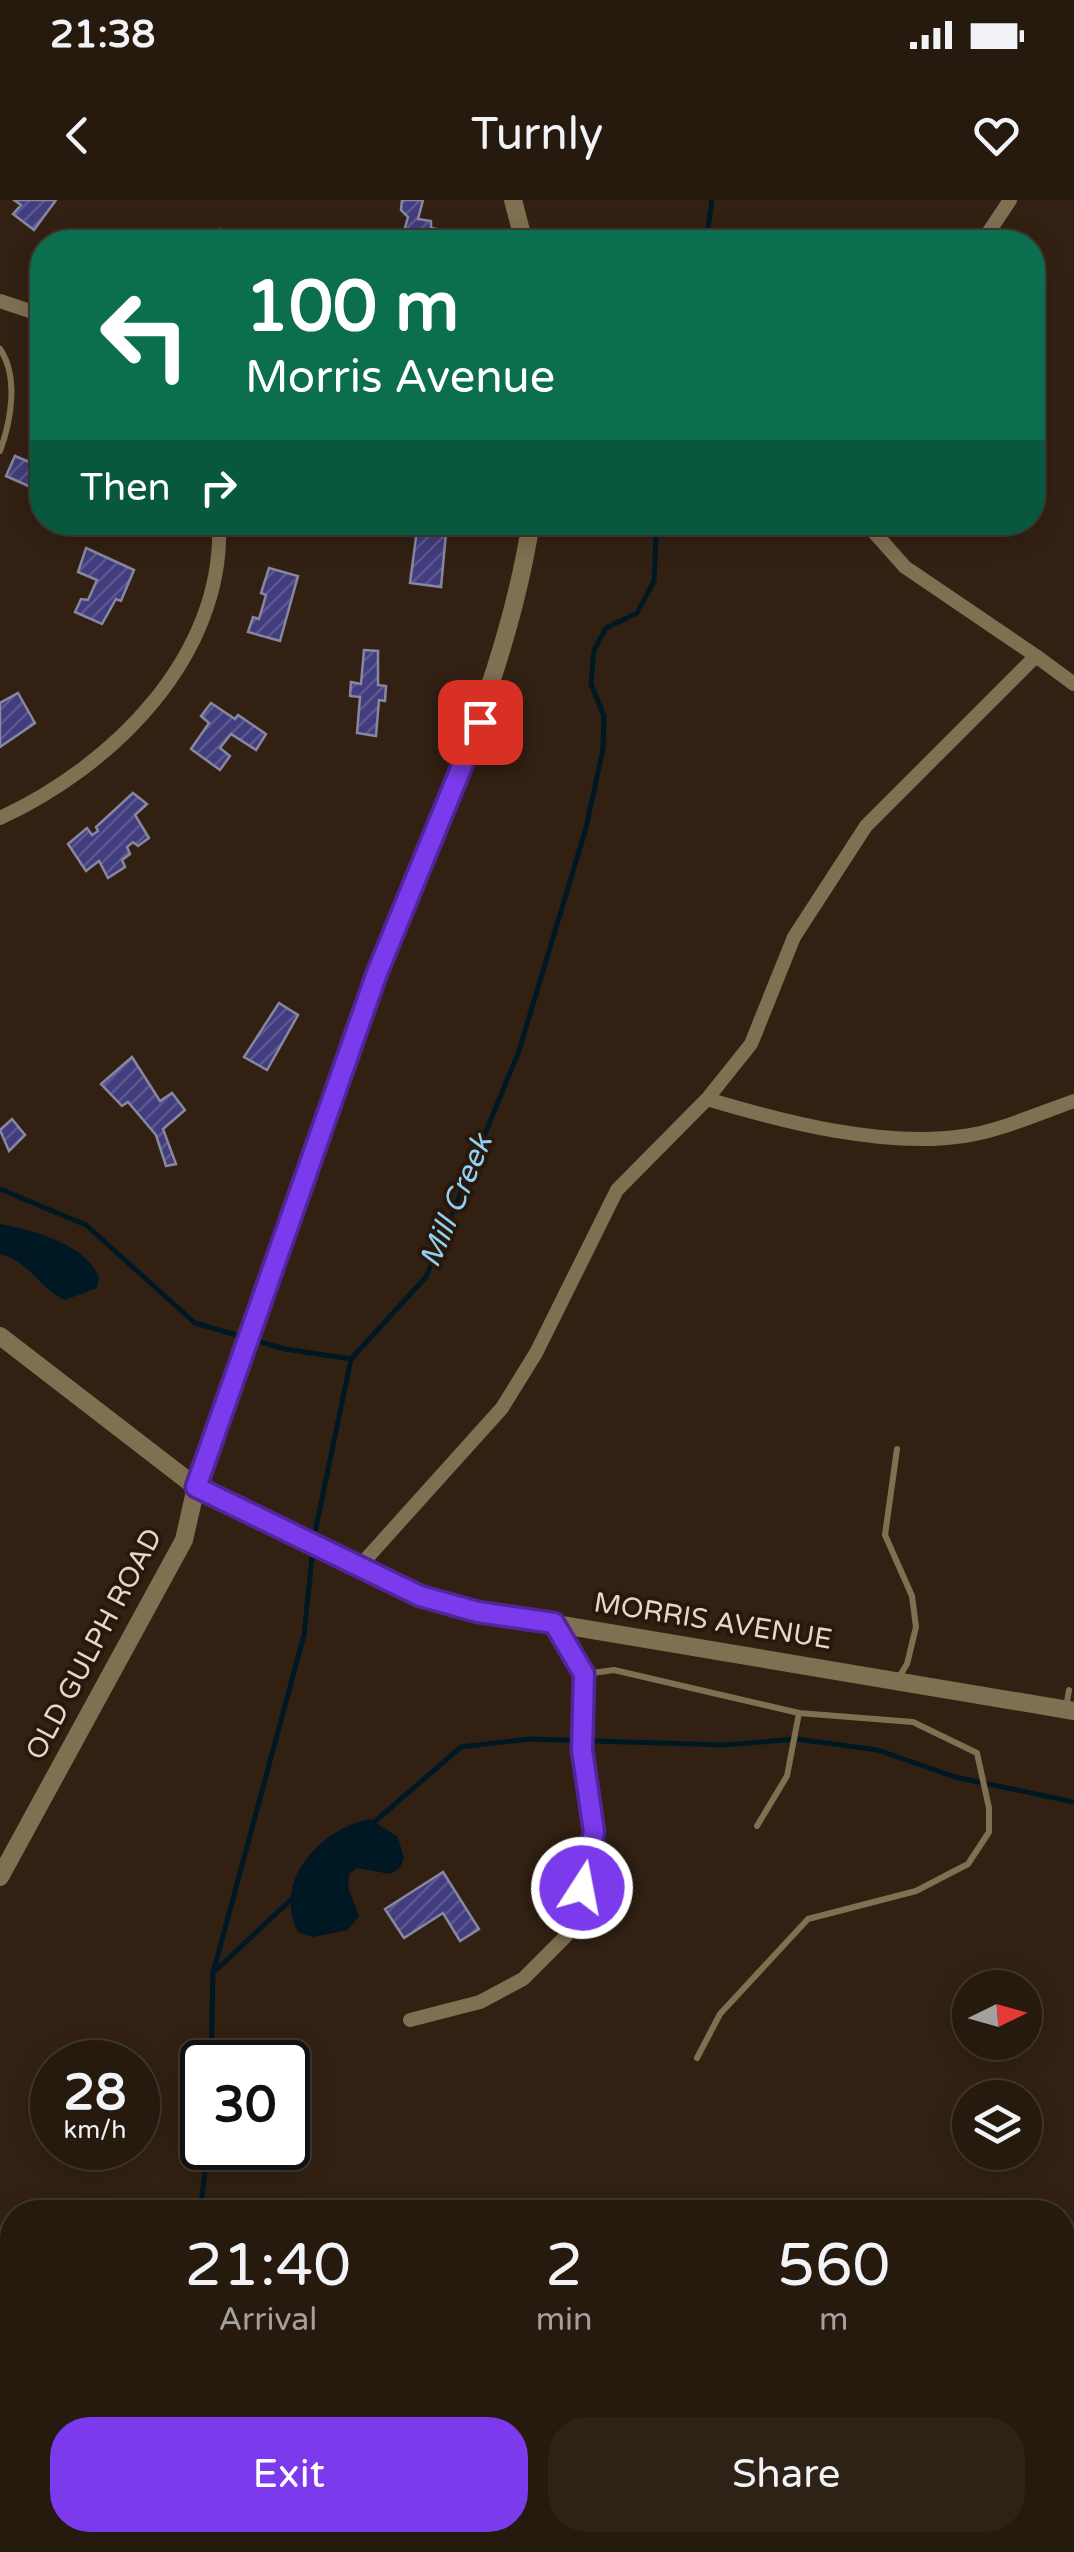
<!DOCTYPE html>
<style>
:root{--surface:#26190e;--page:#2e2217;--text:#f1f3f6;--muted:#a4a09e;--line:#42382e;--accent:#7c3aed}
body{margin:0;font-family:"Varela Round",sans-serif;background:var(--page);color:var(--text);height:100vh;display:flex;flex-direction:column;font-size:38px;white-space:nowrap}
*{box-sizing:border-box;margin:0}
p{font-size:32px;color:var(--muted)}
.icon{flex:none;width:55px;height:55px;fill:none;stroke:currentColor;stroke-width:2;stroke-linecap:round;stroke-linejoin:round}
.map{position:relative;flex:1;overflow:hidden}
.panel{position:absolute;left:0px;top:2000px;width:1075px;height:352px;display:flex;flex-direction:column;background:var(--surface);border-radius:40px 40px 0 0;box-shadow:0 5px 25px #0003,0 0 0 2px var(--line)}
.panel>*{flex:none}
.banner{position:absolute;left:30px;top:30px;width:1015px;height:305px;border-radius:40px;box-shadow:0 5px 25px #0003,0 0 0 2px var(--line);background:#0b6e4f;color:#fff;overflow:hidden}
.needle{width:65px;rotate:85deg}
.controls{position:absolute;left:952px;top:1770px;display:grid;gap:20px}
.controls a{display:grid;place-items:center;width:90px;height:90px;border-radius:50%;background:var(--surface);box-shadow:0 5px 25px #0003,0 0 0 2px var(--line);font-size:50px}
.speed{position:absolute;left:30px;top:1840px;display:flex;gap:20px;font-size:50px;font-weight:700;text-align:center}
.speed>*{display:grid;place-content:center;width:130px;height:130px;border-radius:50%;background:var(--surface);box-shadow:0 5px 25px #0003,0 0 0 2px var(--line);line-height:1}
.speed small{font-size:25px;font-weight:400}
.speed .limit{border:5px solid #111;border-radius:15px;background:#fff;color:#111}
.pin{position:absolute;display:grid;place-items:center;width:85px;height:85px;color:#fff;margin:-42px;border-radius:20px;box-shadow:0 5px 15px #0006}
.me{position:absolute;width:110px;margin:-55px;rotate:11deg;stroke-linejoin:round;filter:drop-shadow(0 0 8px #0008)}
.turn{display:flex;align-items:center;gap:35px;height:210px;padding:0 50px;font-size:45px}
.turn .icon{width:130px;height:130px;stroke-width:2.5}
.turn b{display:block;font-size:70px;line-height:85px}
.then{display:flex;align-items:center;height:95px;padding:0 50px;background:#0003;gap:20px;font-size:38px}
.eta{display:flex;justify-content:space-evenly;align-items:center;height:170px;text-align:center}
.eta b{font-size:60px;font-weight:600;line-height:70px}
.primary-button{display:flex;gap:20px;margin-top:auto;padding:20px 50px}
.primary-button a{flex:1;height:115px;border-radius:40px;background:var(--accent);color:#fff;font-size:40px;font-weight:600;line-height:115px;text-align:center}
.primary-button a+a{background:var(--page);color:var(--text)}
.status{display:flex;justify-content:space-between;align-items:center;height:70px;padding:0 50px;background:var(--surface);direction:ltr}
.status svg{height:28px;fill:currentColor}
header{display:flex;justify-content:space-between;align-items:center;height:130px;padding:0 50px;background:var(--surface);font-size:45px;font-weight:600}
.map>svg:first-child{display:block}
.water{fill:#001824}
.lines{fill:none;stroke-linecap:round;stroke-linejoin:round}
.stream{stroke:#001824;stroke-width:5}
.building{fill:url(#building-hatch);stroke:#87879f;stroke-width:2.5}
.service{stroke:#807052;stroke-width:6}
.minor{stroke:#807052;stroke-width:14}
.tertiary{stroke:#807052;stroke-width:18}
.route-casing{stroke:#51269a;stroke-width:25}
.route{stroke:#7c3aed;stroke-width:18}
.labels{text-anchor:middle;dominant-baseline:central;stroke-width:8;stroke-linejoin:round;paint-order:stroke}
.street-label{font-size:28px;fill:#e2d6cd;stroke:#28170a}
.water-label{font-size:30px;font-style:italic;fill:#8fd1f3;stroke:#28170a}
</style>
<div class="status"><b>21:38</b><svg viewBox="0 0 49 12"><path d="M0 12V9h3v3zM5 12V6h3v6zM10 12V3h3v9zM15 12V0h3v12zM26 1h20v11H26zM47 4h2v5h-2z"/></svg></div>
<header><svg class="icon" aria-label="back" viewBox="0 0 24 24"><path d="M15 5l-7 7 7 7"/></svg>Turnly<svg class="icon" aria-label="heart" viewBox="0 0 24 24"><path d="M12 20l-8-8c-3-5 5-10 8-4 3-6 11-1 8 4z"/></svg></header>
<div class="map">
<svg width="1074" height="2352" viewBox="0 0 1074 2352">
<defs>
<pattern id="building-hatch" width="6" height="6" patternUnits="userSpaceOnUse" patternTransform="scale(2.5)"><rect width="6" height="6" fill="#413d7e"/><path d="M-1 1l2-2M0 6l6-6M5 7l2-2" fill="none" stroke="#5c588f"/></pattern>
</defs>
<rect width="100%" height="100%" fill="#322113"/>
<path class="water" d="M0 1024C31 1029 88 1045 99 1078L97 1088 65 1100C39 1089 31 1062 0 1054Z
M370 1619 398 1637 404 1659 399 1669 390 1674 357 1668 349 1674 348 1687 359 1716 348 1730 313 1737 298 1732C271 1679 323 1628 370 1619Z"/>
<g class="lines">
<path class="stream" d="M706 42 712 0
M0 989 86 1025 195 1123 285 1149 351 1159
M314 1337 351 1159 426 1077 519 851 586 628 603 549 604 516 591 484 594 450 606 428 637 413 654 381 656 338 662 322
M372 1624 461 1547 529 1539 725 1545 796 1539 878 1550 955 1577 1074 1602
M215 1771 298 1693
M211 1862 213 1773 304 1435 313 1348
M200 2012 208 1948
M235 2340 245 2352"/>
</g>
<path class="building" d="M14 0H56L34 30 13 14 21 5Z
M402 0H423L418 19 431 21V28L436 29 431 42H401L408 17 401 10Z
M219 29 233 42H204Z
M42 244V292L6 276 15 256 34 264Z
M418 322H447L441 387 410 383Z
M86 348 134 370 121 401 116 399 102 424 75 412 81 399 88 400 97 380 78 372Z
M269 368 298 376 280 441 248 432 253 417 259 419 266 395 261 393Z
M364 450 378 451V485L386 486 385 501 379 500 376 536 357 533 360 497 350 496 351 482 361 484Z
M18 493 35 523 0 547V503Z
M211 503 235 519 238 515 266 534 256 550 231 534 220 548 230 556 220 570 191 549 209 523 201 516Z
M133 593 147 604 135 615 149 638 138 646 133 642 127 647 130 654 122 660 125 667 108 678 99 661 86 671 68 644 87 628 92 635 98 631 96 627Z
M279 803 298 815 267 870 244 857Z
M132 857 160 901 172 893 185 910 163 929 176 964 166 966 156 935 128 902 122 906 101 884Z
M12 919 25 935 9 951 0 930Z
M443 1672 479 1729 460 1741 443 1713 404 1738 385 1709Z"/>
<g class="lines">
<path class="service" d="M0 149C19 177 11 221 0 251
M897 1249 885 1335 912 1396 916 1427 907 1464 899 1477
M585 1474 614 1470 799 1513 913 1522 977 1553 989 1608V1632L968 1664 916 1691 808 1719 720 1814 697 1858
M1066 1508 1069 1490
M757 1626 787 1576 799 1513"/>
<path class="minor" d="M982 42 1010 0
M0 101 42 115
M1036 456 1074 484
M0 618C113 566 225 456 219 322
M707 899C784 922 884 948 964 936 1000 931 1039 913 1074 901
M358 1368 502 1208 536 1153 617 990 707 899 751 844 794 737 866 626 1036 456 905 367 865 322
M410 1820 480 1802 523 1779 566 1736 583 1688 593 1632 582 1550 584 1474 554 1423"/>
<path class="tertiary" d="M513 0 524 42
M0 1136 196 1287 444 1405 1074 1511
M0 1677 184 1340 196 1287C256 1116 312 942 377 773 435 623 506 482 531 322"/>
</g>
<g class="lines">
<g class="route-casing">
<path id="route" d="M480 522 377 773 196 1287 420 1396 478 1412 554 1423 584 1474 582 1550 594 1632 582 1688"/>
</g>
<use href="#route" class="route"/>
</g>
<g class="labels">
<g class="street-label">
<text transform="translate(713 1421) rotate(9)">MORRIS AVENUE</text>
<text transform="translate(94 1444) rotate(-62)">OLD GULPH ROAD</text>
</g>
<g class="water-label">
<text transform="translate(456 1001) rotate(-67)">Mill Creek</text>
</g>
</g>
</svg>
<div class="controls">
<a><svg class="needle" viewBox="-14 -14 28 28"><path d="M0-13l5 13h-10z" fill="#e53935"/><path d="M0 13l5-13h-10z" fill="#a4a09e"/></svg></a>
<a><svg class="icon" aria-label="layers" viewBox="0 0 24 24"><path d="M12 4l9 5-9 5-9-5zM3 14l9 5 9-5"/></svg></a>
</div>
<div class="speed"><div>28<small>km/h</small></div><div class="limit">30</div></div>
<div class="pin" style="left:480px;top:522px;background:#d93025"><svg class="icon" aria-label="arrive" viewBox="0 0 24 24"><path d="M6 21V4h12l-3 4 3 4H6"/></svg></div>
<svg class="me" style="left:582px;top:1688px" viewBox="-20 -20 40 40"><circle r="17" fill="#7c3aed" stroke="#fff" stroke-width="3"/><path d="M0-11L8 9 0 5-8 9z" fill="#fff"/></svg>
<div class="banner">
<div class="turn"><svg class="icon" aria-label="left" viewBox="0 0 24 24"><path d="M17 20v-9H6M10 6l-5 5 5 5"/></svg><div><b>100 m</b>Morris Avenue</div></div>
<div class="then">Then<svg class="icon" aria-label="right" viewBox="0 0 24 24"><path d="M7 20v-9h11M14 6l5 5-5 5"/></svg></div>
</div>
<section class="panel">
<div class="eta">
<div><b>21:40</b><p>Arrival</p></div>
<div><b>2</b><p>min</p></div>
<div><b>560</b><p>m</p></div>
</div>
<div class="primary-button"><a>Exit</a><a>Share</a></div>
</section>
</div>
